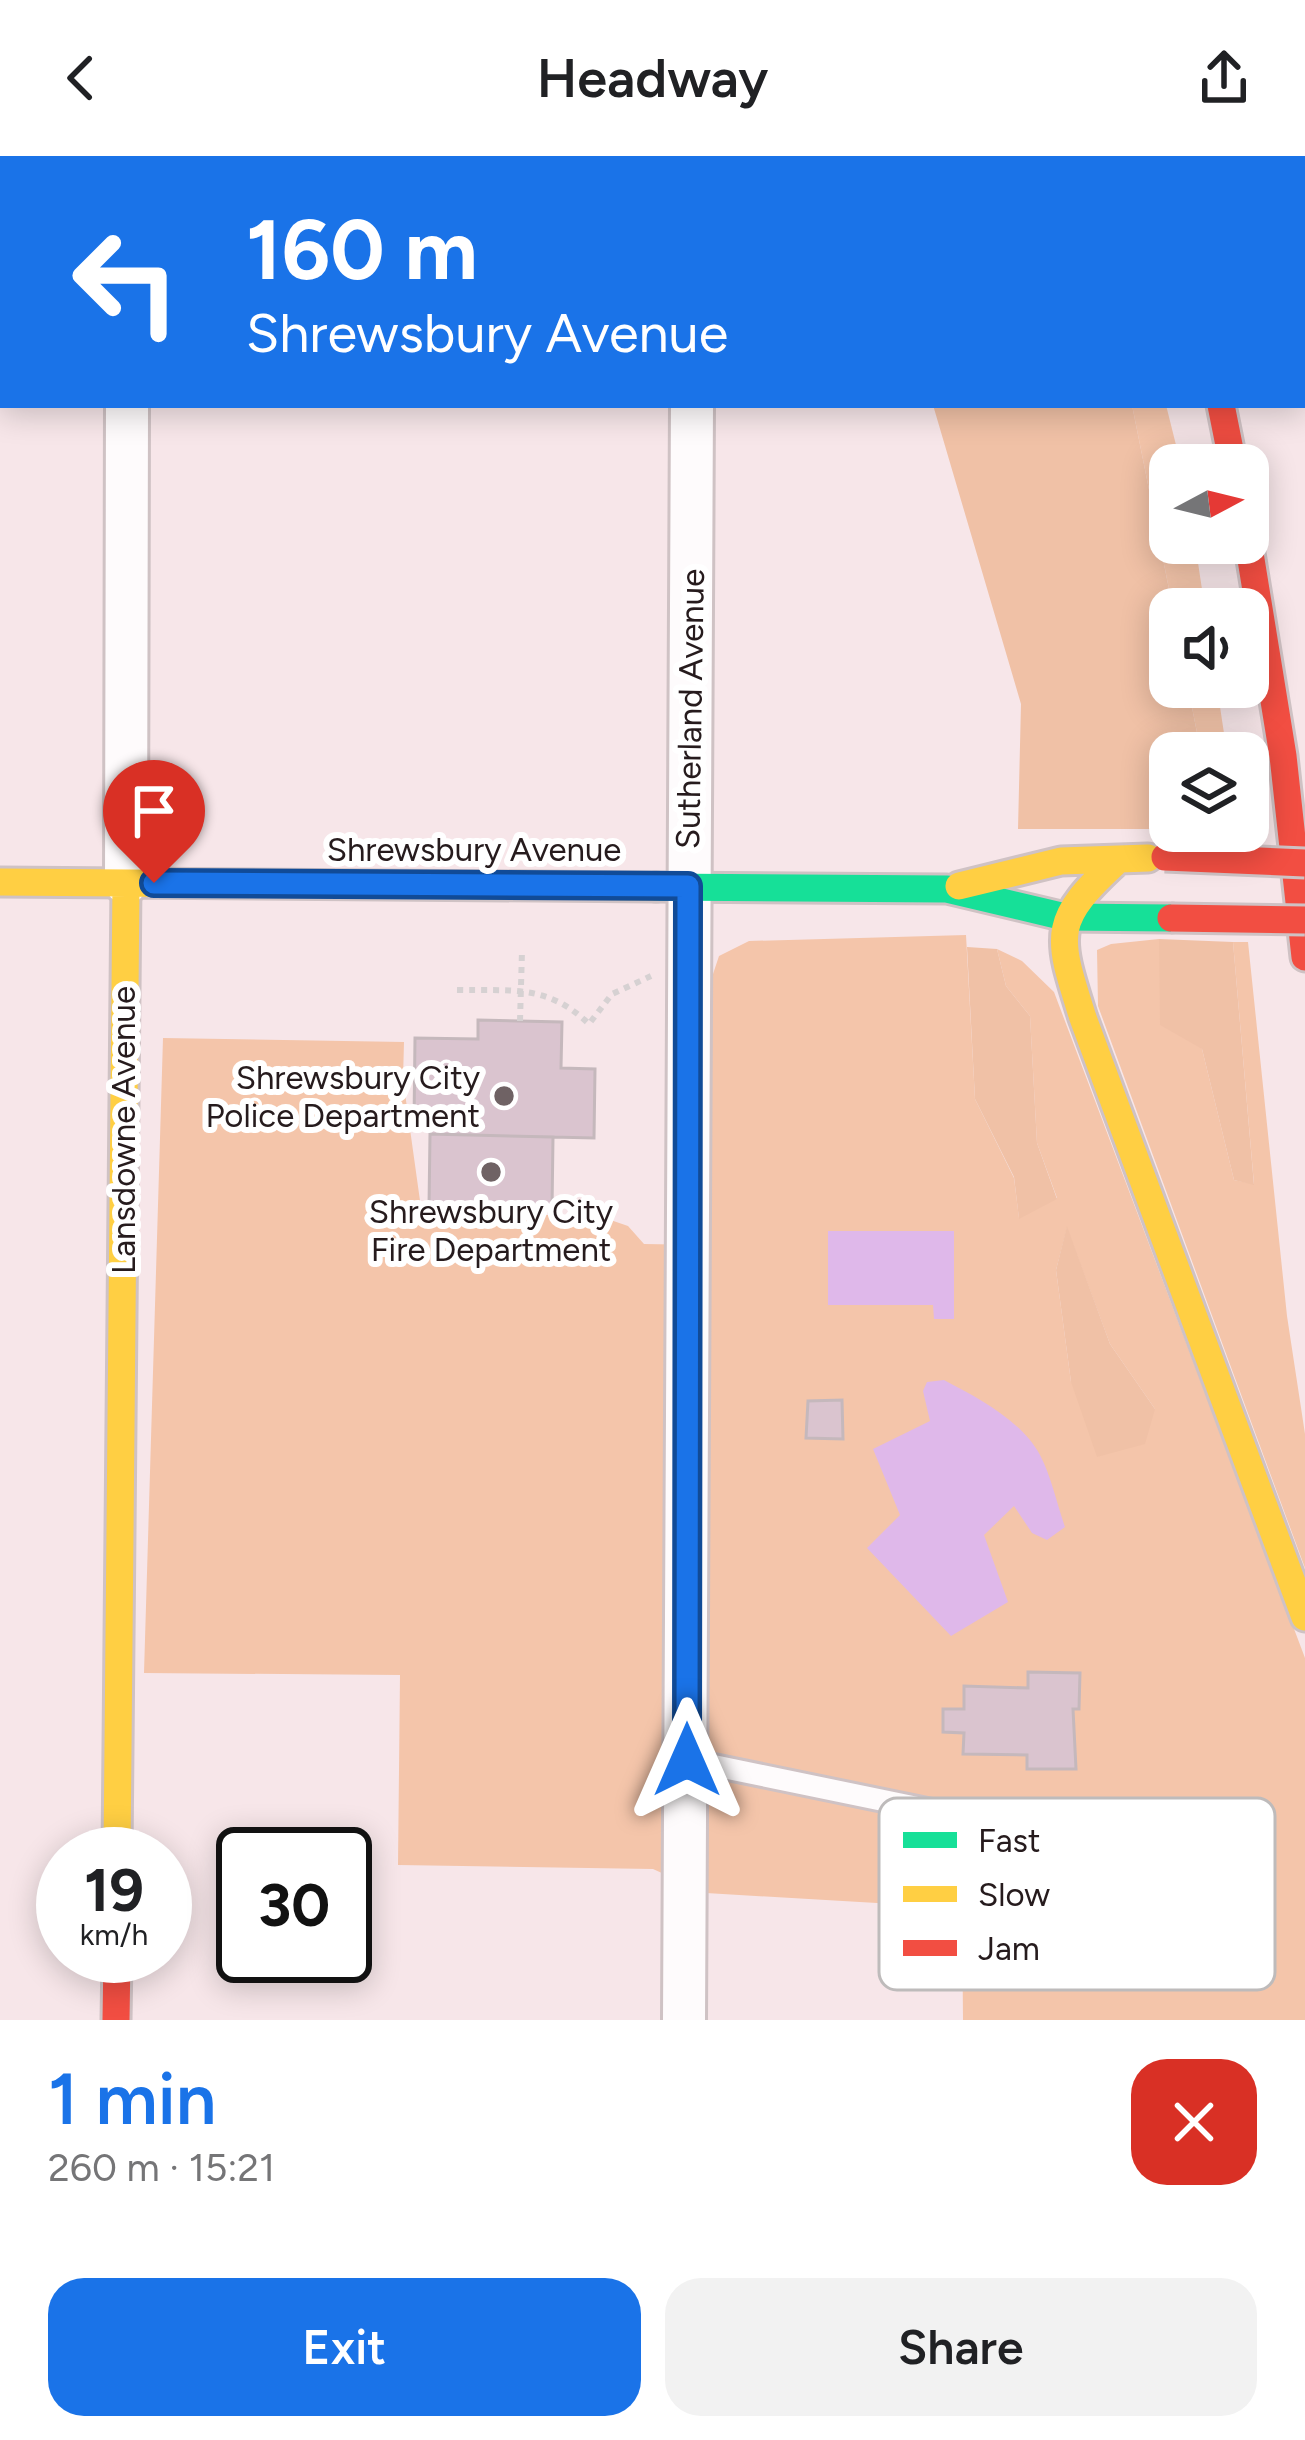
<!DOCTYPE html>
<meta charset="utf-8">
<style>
:root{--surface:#fff;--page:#f2f2f2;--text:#202124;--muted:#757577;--accent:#1a73e8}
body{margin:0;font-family:Figtree,sans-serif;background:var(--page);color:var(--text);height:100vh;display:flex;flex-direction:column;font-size:45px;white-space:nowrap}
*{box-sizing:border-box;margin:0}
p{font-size:39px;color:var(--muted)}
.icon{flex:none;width:66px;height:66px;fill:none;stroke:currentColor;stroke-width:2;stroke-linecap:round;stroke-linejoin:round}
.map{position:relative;height:1864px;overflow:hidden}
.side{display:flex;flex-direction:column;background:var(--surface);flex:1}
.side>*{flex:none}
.hud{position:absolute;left:0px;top:0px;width:1305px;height:252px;box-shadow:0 6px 30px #0003;background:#1a73e8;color:#fff;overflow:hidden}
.needle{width:78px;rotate:83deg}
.tools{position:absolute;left:1149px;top:288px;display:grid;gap:24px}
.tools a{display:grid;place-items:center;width:120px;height:120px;border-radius:24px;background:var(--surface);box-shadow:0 6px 30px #0003;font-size:60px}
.speed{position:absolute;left:36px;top:1671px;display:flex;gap:24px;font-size:60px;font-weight:700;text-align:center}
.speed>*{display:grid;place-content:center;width:156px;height:156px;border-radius:50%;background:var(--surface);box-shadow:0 6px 30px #0003;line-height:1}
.speed small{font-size:30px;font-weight:400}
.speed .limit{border:6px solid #111;border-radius:18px;background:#fff;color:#111}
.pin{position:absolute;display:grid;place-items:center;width:102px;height:102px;color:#fff;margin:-123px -51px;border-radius:50% 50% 50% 0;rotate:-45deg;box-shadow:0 0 12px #0007}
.pin .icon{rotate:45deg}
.me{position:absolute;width:132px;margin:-66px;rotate:0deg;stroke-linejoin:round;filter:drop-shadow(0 0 9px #0008)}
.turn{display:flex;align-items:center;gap:42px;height:252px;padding:0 48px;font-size:54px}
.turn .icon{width:156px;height:156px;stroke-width:2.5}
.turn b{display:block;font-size:84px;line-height:102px}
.round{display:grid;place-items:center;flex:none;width:126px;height:126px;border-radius:36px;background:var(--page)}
.overview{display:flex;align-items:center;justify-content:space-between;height:204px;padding:0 48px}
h1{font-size:72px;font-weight:600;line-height:90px;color:var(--accent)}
.action{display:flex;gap:24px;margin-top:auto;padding:24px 48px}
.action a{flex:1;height:138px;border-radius:36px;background:var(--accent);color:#fff;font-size:48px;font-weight:600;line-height:138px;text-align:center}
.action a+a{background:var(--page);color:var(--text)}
header{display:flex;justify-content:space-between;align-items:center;height:156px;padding:0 48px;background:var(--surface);font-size:54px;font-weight:600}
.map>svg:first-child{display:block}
.green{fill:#f4c5aa;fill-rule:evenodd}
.forest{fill:#f0c1a6}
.water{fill:#dfb8ea}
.building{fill:#dac4cf;stroke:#c5b8bc;stroke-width:3}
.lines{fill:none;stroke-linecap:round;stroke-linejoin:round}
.lane-casing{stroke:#cfc2c4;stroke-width:27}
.street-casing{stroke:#cfc2c4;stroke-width:48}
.fast-casing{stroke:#cfc2c4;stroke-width:33}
.slow-casing{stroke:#cfc2c4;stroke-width:33}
.jam-casing{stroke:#cfc2c4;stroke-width:33}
.path{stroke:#d6d1d2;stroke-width:6;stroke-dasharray:6 6;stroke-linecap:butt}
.lane{stroke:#fefbfc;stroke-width:21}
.street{stroke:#fefbfc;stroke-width:42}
.fast{stroke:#16e098;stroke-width:27}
.slow{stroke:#ffcf43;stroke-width:27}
.jam{stroke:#f24e42;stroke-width:27}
.jam-bridge-casing{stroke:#cfc2c4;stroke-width:33;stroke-linecap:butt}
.jam-bridge{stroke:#f24e42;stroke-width:27}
.route-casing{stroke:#114b97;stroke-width:30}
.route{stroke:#1a73e8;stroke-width:21}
.poi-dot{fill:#6f6264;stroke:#fff;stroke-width:4.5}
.labels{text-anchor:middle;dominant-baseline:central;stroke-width:12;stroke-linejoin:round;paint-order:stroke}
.street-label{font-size:33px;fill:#261b1d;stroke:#fff}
.poi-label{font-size:33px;fill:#261b1d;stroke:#fff;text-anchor:end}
.key{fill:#fff;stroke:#bebbbb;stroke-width:3}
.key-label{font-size:33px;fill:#261b1d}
</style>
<header><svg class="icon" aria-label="back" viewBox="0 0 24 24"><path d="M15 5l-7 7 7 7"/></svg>Headway<svg class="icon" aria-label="share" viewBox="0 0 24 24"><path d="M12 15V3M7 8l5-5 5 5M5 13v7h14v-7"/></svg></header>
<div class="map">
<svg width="1305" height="1864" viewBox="0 0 1305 1864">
<rect width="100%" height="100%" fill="#f7e6e9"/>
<path class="green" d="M1132 249H1166L1181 309H1170V387H1195L1205 453H1173Z
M1188 531H1217L1227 597H1201Z
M966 779 975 943 1014 1022 1019 1062 1057 1042 1037 987 1030 860 1006 830 997 793 1022 805 1054 836 1305 1502V1864H963L962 1752 706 1737 653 1713 398 1709 400 1519 144 1517 163 882 404 886 403 923 422 1059H596L628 1070 644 1088 707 1089 711 824 719 800 749 785ZM1067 1072 1110 1188 1155 1253 1071 1226 1056 1114Z
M1159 783 1202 893 1234 1024 1254 1028 1233 786H1248L1287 1160 1305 1278V1412L1098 850 1097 794 1111 788Z"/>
<path class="forest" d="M933 249H1132L1173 453 1170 531H1188L1201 597H1170V673H1018L1021 548Z
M1159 783 1233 786 1254 1029 1234 1024 1202 893 1160 869Z
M967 791 997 793 1006 830 1030 860 1037 987 1057 1043 1019 1063 1014 1021 975 943Z
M1067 1070 1110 1188 1155 1253 1145 1288 1097 1301 1071 1226 1056 1114Z"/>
<path class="water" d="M828 1075H954V1163H934L933 1149H828Z
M944 1224C978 1242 1021 1264 1040 1299 1051 1320 1057 1348 1065 1371L1047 1384 1032 1377 1014 1350 984 1379 1008 1446 951 1480 867 1392 900 1359 873 1293 930 1265 923 1235 927 1226Z"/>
<path class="building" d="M478 864 562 866 561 912 595 913 594 982 430 978V967H414L415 882 478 883Z
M430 978 553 981 552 1053 429 1051Z
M842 1244 843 1283 806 1282 808 1245Z
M1028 1516 1080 1517 1079 1553H1073L1076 1613H1027V1599L963 1598 964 1577 943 1576V1553H964V1530L1028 1532Z"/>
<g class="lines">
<g class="lane-casing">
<path id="lane" d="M687 1604 973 1663 1120 1661"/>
</g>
<g class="street-casing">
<path id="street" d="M693 0V3
M129 3V0
M126 727 127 249
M684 1864 692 249"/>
</g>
<g class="fast-casing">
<path id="fast" d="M1302 99 1305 112
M656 731 947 733 1065 761 1171 762"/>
</g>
<g class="slow-casing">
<path id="slow" d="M1278 0V3
M1119 703C1051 765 1056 777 1083 862L1305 1461
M0 726 656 731
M959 730 1061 705 1148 702
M117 1698 126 727"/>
</g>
<g class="jam-casing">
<path id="jam" d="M1161 0V3
M1221 249 1233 309
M1248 385 1283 600 1305 801
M116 1864 117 1800"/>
</g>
<path class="path" d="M457 834C512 835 547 828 589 868L612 838 651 820
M520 865 522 795"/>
<use href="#lane" class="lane"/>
<use href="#street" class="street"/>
<use href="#fast" class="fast"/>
<use href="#slow" class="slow"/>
<use href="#jam" class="jam"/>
<g class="jam-bridge-casing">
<path id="jam-bridge" d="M1165 701 1305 707
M1171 762 1305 764"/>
</g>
<use href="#jam-bridge" class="jam-bridge"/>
</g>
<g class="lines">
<g class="route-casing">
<path id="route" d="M154 727 688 730 687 1604"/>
</g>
<use href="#route" class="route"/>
</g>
<g class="poi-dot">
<circle cx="504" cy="940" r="12"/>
<circle cx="491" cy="1016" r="12"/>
</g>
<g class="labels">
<g class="street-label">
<text transform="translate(690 553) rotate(-89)">Sutherland Avenue</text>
<text x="474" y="693">Shrewsbury Avenue</text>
<text transform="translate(123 974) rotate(-90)">Lansdowne Avenue</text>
</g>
<g class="poi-label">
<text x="480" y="921">Shrewsbury City<tspan x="480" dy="38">Police Department</tspan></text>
<text x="491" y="1055" text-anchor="middle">Shrewsbury City<tspan x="491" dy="38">Fire Department</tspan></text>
</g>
</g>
<rect x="879" y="1642" width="396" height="192" rx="18" class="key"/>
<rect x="903" y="1676" width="54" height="16" fill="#16e098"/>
<rect x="903" y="1730" width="54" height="16" fill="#ffcf43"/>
<rect x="903" y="1784" width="54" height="16" fill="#f24e42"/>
<g class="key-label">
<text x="978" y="1696">Fast</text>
<text x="978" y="1750">Slow</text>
<text x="978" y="1804">Jam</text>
</g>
</svg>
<div class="tools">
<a><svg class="needle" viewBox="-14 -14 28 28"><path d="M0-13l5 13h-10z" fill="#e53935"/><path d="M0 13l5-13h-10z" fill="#757577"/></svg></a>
<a><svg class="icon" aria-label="sound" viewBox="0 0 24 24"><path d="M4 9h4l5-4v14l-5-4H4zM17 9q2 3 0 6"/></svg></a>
<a><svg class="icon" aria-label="layers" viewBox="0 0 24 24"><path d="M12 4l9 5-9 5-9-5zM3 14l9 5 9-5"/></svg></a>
</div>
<div class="speed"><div>19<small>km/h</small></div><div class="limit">30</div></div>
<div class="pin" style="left:154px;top:727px;background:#d93025"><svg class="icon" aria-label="arrive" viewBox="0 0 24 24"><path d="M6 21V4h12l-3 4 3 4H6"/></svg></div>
<svg class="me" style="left:687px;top:1604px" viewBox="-20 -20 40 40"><path d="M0-17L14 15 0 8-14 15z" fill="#1a73e8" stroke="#fff" stroke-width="4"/></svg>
<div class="hud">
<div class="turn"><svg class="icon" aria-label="left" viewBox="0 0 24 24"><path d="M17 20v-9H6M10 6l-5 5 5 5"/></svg><div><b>160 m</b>Shrewsbury Avenue</div></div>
</div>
</div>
<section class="side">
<div class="overview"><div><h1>1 min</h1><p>260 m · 15:21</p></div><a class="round" style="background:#d93025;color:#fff"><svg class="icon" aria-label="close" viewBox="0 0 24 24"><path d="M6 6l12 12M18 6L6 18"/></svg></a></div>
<div class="action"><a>Exit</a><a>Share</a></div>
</section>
